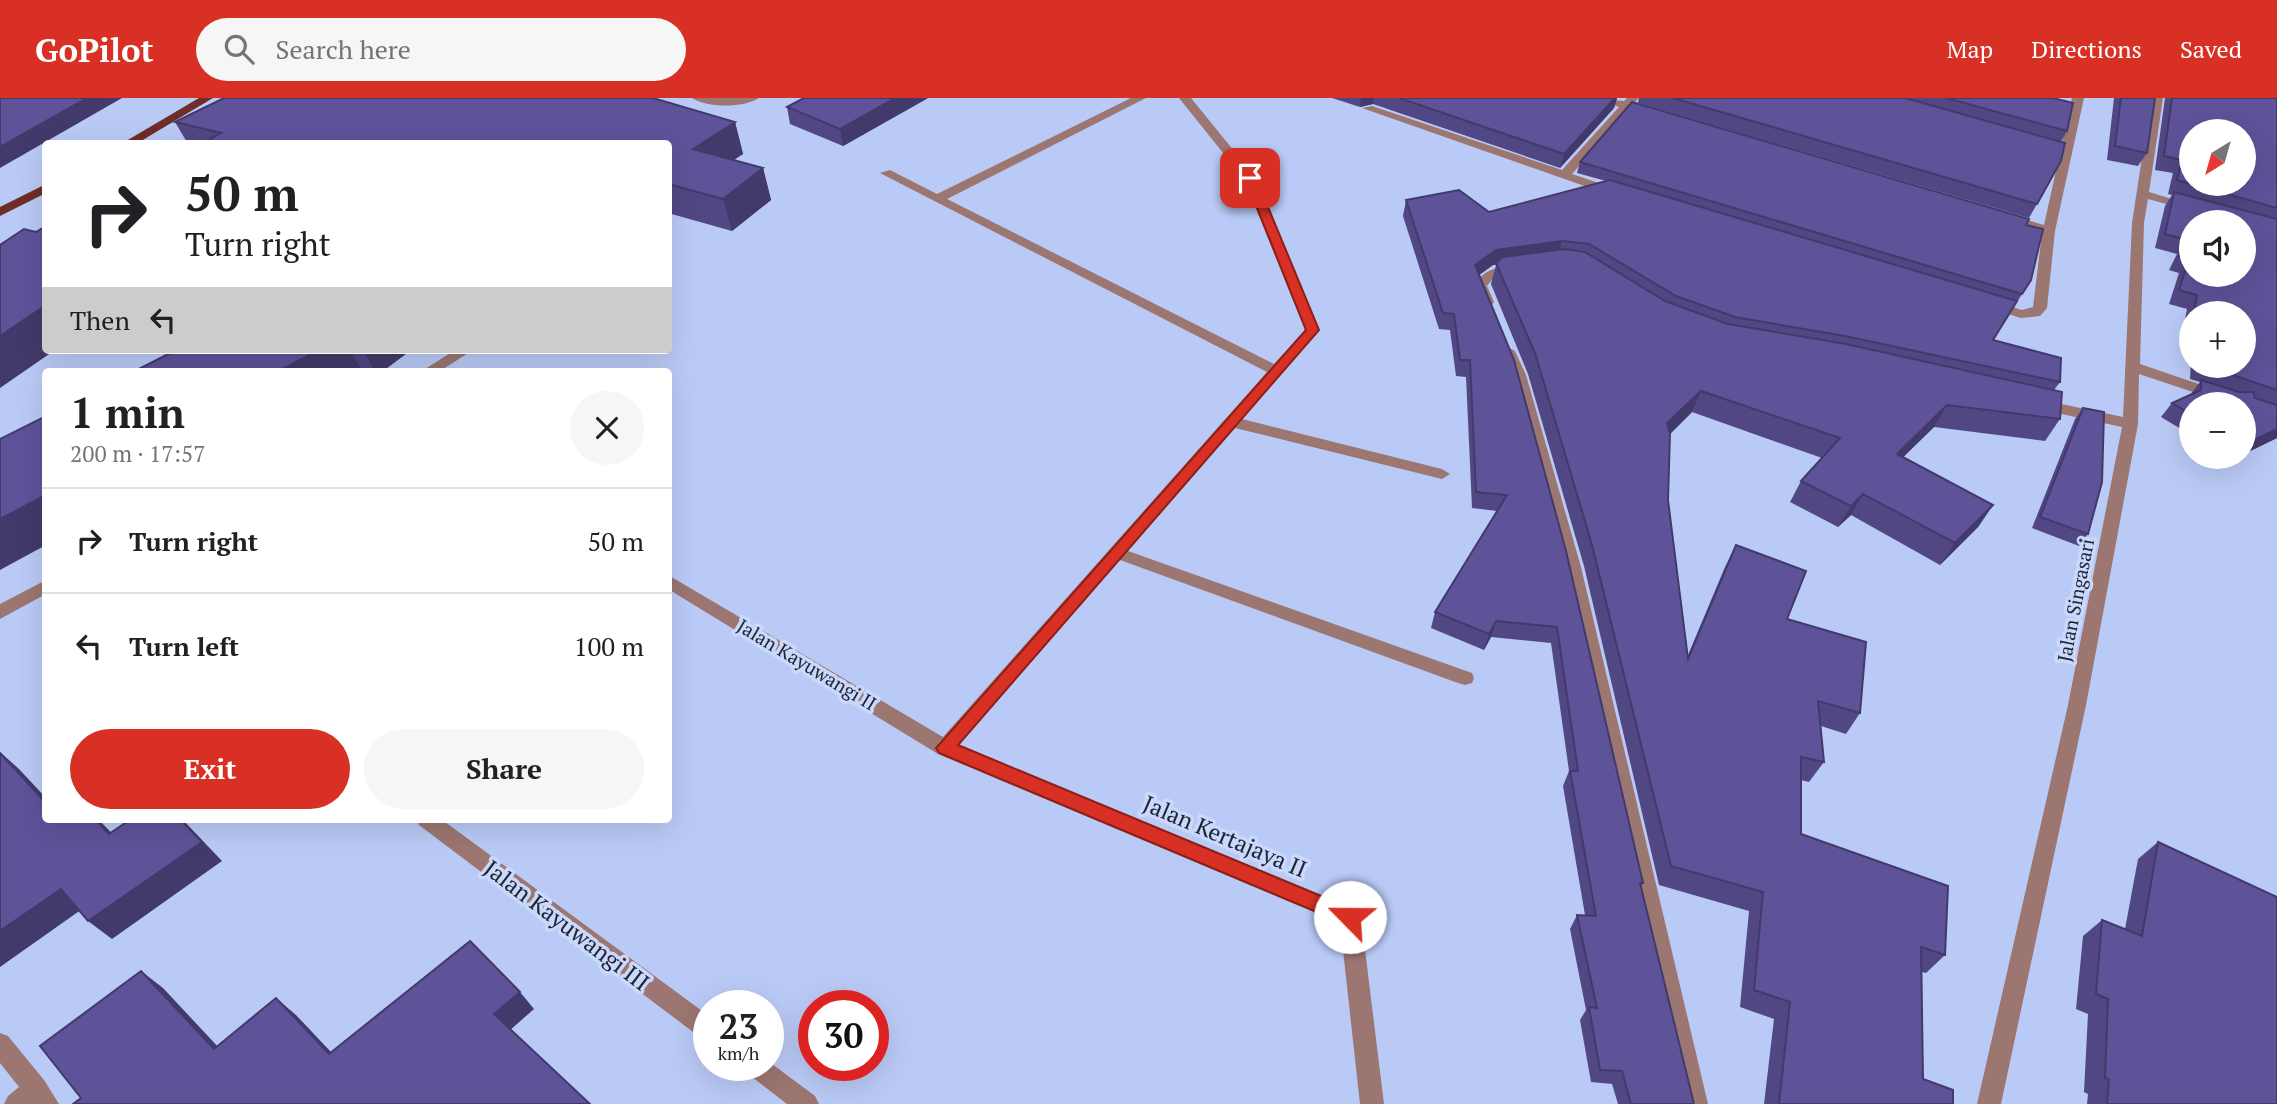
<!DOCTYPE html>
<meta charset="utf-8">
<style>
:root{--surface:#fff;--page:#f6f6f6;--text:#202124;--muted:#757577;--line:#e0e0e0;--accent:#d93025}
body{margin:0;font-family:"PT Serif",serif;background:var(--page);color:var(--text);height:100vh;display:flex;flex-direction:column;font-size:26px;white-space:nowrap}
*{box-sizing:border-box;margin:0}
p{font-size:23px;color:var(--muted)}
.icon{flex:none;width:38px;height:38px;fill:none;stroke:currentColor;stroke-width:2;stroke-linecap:round;stroke-linejoin:round}
.map{position:relative;flex:1;overflow:hidden}
.panel{position:absolute;left:42px;top:270px;width:630px;height:455px;display:flex;flex-direction:column;background:var(--surface);border-radius:7px;box-shadow:0 7px 28px #0002}
.panel>*{flex:none}
.hud{position:absolute;left:42px;top:42px;width:630px;height:214px;border-radius:7px;box-shadow:0 7px 28px #0002;background:#fff;color:var(--text);overflow:hidden}
.needle{width:46px;rotate:217deg}
.fabs{position:absolute;left:2179px;top:21px;display:grid;gap:14px}
.fabs a{display:grid;place-items:center;width:77px;height:77px;border-radius:50%;background:var(--surface);box-shadow:0 7px 28px #0002;font-size:35px}
.speed{position:absolute;left:693px;top:892px;display:flex;gap:14px;font-size:35px;font-weight:700;text-align:center}
.speed>*{display:grid;place-content:center;width:91px;height:91px;border-radius:50%;background:var(--surface);box-shadow:0 7px 28px #0002;line-height:1}
.speed small{font-size:18px;font-weight:400}
.speed .limit{border:10px solid #d22;background:#fff;color:#111}
.pin{position:absolute;display:grid;place-items:center;width:60px;height:60px;color:#fff;margin:-30px;border-radius:14px;box-shadow:0 4px 10px #0006}
.me{position:absolute;width:77px;margin:-38px;rotate:293deg;stroke-linejoin:round;filter:drop-shadow(0 0 5px #0008)}
.turn{display:flex;align-items:center;gap:24px;height:147px;padding:0 28px;font-size:32px}
.turn .icon{width:91px;height:91px;stroke-width:2.5}
.turn b{display:block;font-size:49px;line-height:60px}
.then{display:flex;align-items:center;height:66px;padding:0 28px;background:#0003;gap:14px;font-size:26px}
.round{display:grid;place-items:center;flex:none;width:74px;height:74px;border-radius:37px;background:var(--page)}
.summary{display:flex;align-items:center;justify-content:space-between;height:119px;padding:0 28px}
h1{font-size:42px;font-weight:600;line-height:52px}
.cta{display:flex;gap:14px;margin-top:auto;padding:14px 28px}
.cta a{flex:1;height:80px;border-radius:42px;background:var(--accent);color:#fff;font-size:28px;font-weight:600;line-height:80px;text-align:center}
.cta a+a{background:var(--page);color:var(--text)}
ul{padding:0;list-style:none}
li{display:flex;align-items:center;gap:21px;height:105px;padding:0 28px;border-top:2px solid var(--line)}
li div{flex:1}
li b{display:block;font-size:26px}
li em{font-style:normal}
header{display:flex;align-items:center;gap:42px;box-sizing:border-box;height:98px;padding:0 35px;background:var(--accent);color:#fff}
header strong{font-size:33px}
nav{display:flex;gap:38px;margin-inline-start:auto;font-size:24px}
.search{width:490px;height:63px;background:var(--page);display:flex;align-items:center;gap:18px;box-sizing:border-box;padding:0 24px;border-radius:38px;color:var(--muted);font-size:26px}
.map>svg:first-child{display:block}
.lines{fill:none;stroke-linecap:round;stroke-linejoin:round}
.minor{fill:#9c7670;fill-rule:evenodd}
.major{fill:#6e2d26;fill-rule:evenodd}
.wall{fill:#514784}
.shaded-wall{fill:#423a6b}
.building{fill:#5e5399;stroke:#423a6b;stroke-width:2;fill-rule:evenodd}
.route{fill:#d93025;stroke:#8d1f18;stroke-width:2}
.labels{text-anchor:middle;dominant-baseline:central;stroke-width:7;stroke-linejoin:round;paint-order:stroke}
.street-label{font-size:19px;fill:#1e2434;stroke:#cad8fb}
.near-street-label{font-size:23px;fill:#1e2434;stroke:#cad8fb}
</style>
<header>
<strong>GoPilot</strong>
<div class="search"><svg class="icon" aria-label="search" viewBox="0 0 24 24"><circle cx="10" cy="10" r="6"/><path d="M15 15l6 6"/></svg>Search here</div>
<nav><a>Map</a><a>Directions</a><a>Saved</a></nav>
</header>
<div class="map">
<svg width="2277" height="1006" viewBox="0 0 2277 1006">
<rect width="100%" height="100%" fill="#bacaf6"/>
<g class="lines">
<path class="minor" d="M692 0H759C744 10 707 10 692 0Z
M1131 0H1146L947 101 1274 266 1305 232 1244 81 1179 0H1191L1256 80 1319 232 1242 321 1442 371 1450 376 1442 381 1235 330 1128 453 1472 575 1474 580 1472 585 1465 587 1458 585 1120 462 959 647 1358 812 1361 819 1384 1006H1360L1340 825 938 656 668 491V477L943 639 1267 274 880 75 890 72 937 96Z
M1594 0 1624 3 1627 0H1639L1633 6 1657 15 1651 18 1628 12 1572 76 1617 91 1619 94 1613 98 1362 10 1372 8 1562 72 1619 9Z
M2072 0H2084L2055 133 2047 210 2040 218 2021 220 1984 209V203L1989 202 2022 212 2033 209 2042 135 1997 119 2003 115 2044 127Z
M2151 0H2163L2149 94 2198 109 2192 113 2148 101 2144 125 2140 266 2222 294 2224 297 2217 302 2139 276 2138 326 2086 607 2001 1006H1977L2068 607 2122 329 2038 311 2030 306 2038 301 2123 319 2132 125Z
M1518 166 1525 170 1523 173C1508 176 1496 175 1487 188L1494 204 1492 207H1482L1473 188C1484 171 1499 168 1518 166Z
M1508 249 1515 253 1526 277 1581 469 1708 1006H1684L1563 469 1512 277 1501 253Z
M455 252H473L440 273H422Z
M46 482V496L0 521V506Z
M416 721H441L709 918V943L701 940 419 727Z
M0 935 8 938 44 982 59 1006H4L8 998 19 989 0 965Z
M768 963 815 998 819 1006H787L748 976 744 968H768Z"/>
<path class="major" d="M199 0H213L136 46H121Z
M46 86V95L0 118V109Z"/>
</g>
<path class="wall" d="M224 0H653L735 24 743 56 733 62 763 70 771 102 732 133 668 115V46H188L175 24Z
M928 0 843 48 790 26 787 9Z
M1332 0H1617L1614 10 1560 70 1373 6 1360 9Z
M1639 0H2053L2067 33 2061 44V63L2029 120 1638 5Z
M2114 0H2155L2147 55 2138 68 2107 62Z
M2165 0H2277V340L2244 356V306H2191V337L2161 319 2172 305 2190 297 2200 284 2190 281 2191 261V268H2244V215H2191V235L2183 232 2187 211 2169 206 2179 175 2169 172 2177 156 2155 150 2165 108 2172 97 2168 96 2173 75 2155 72Z
M1580 64 2026 127 2031 182 1993 242 2060 284 2054 292 2060 321 2045 343 1934 329 1903 359 1993 407 1978 429 1940 467 1851 417 1838 429 1790 404 1801 383 1822 360 1692 314 1670 336 1668 402 1688 557 1725 469 1736 447 1787 521 1860 615 1846 636 1821 628 1824 664 1809 684 1801 682V736L1945 857 1926 875 1922 874 1923 981 1953 1006H1764L1774 921 1740 909 1749 813 1659 787 1584 468 1528 276 1491 186 1496 167H1493L1479 177 1643 785 1641 789 1694 1006H1618L1612 986 1591 984 1580 922 1586 912 1570 831 1577 817H1585L1563 688 1569 673 1551 545 1491 539 1484 552 1431 530 1435 514 1497 413 1472 410 1466 279 1456 278 1450 232 1439 231 1403 118 1406 102 1489 114 1606 83 1577 75Z
M176 252H411L383 273H135Z
M2083 310 2088 436 2079 448 2032 430 2075 321Z
M2158 744 2277 1006H2087L2088 996 2084 994 2088 916 2076 911 2083 838 2102 822 2125 831 2138 761Z"/>
<path class="shaded-wall" d="M87 0H122L0 70V49Z
M895 0H928L843 48 840 31Z
M1361 0H1374L1373 6 1360 9Z
M1615 0H1617L1614 10 1560 70 1564 56Z
M735 24 743 56 702 83 693 51Z
M763 70 771 102 732 133 723 101Z
M1562 143 1558 158 1496 165V167H1493L1471 183 1475 167 1496 152Z
M46 207V252H55L0 290V238Z
M319 252H350L362 273H279Z
M363 252H411L383 273H375Z
M1701 293 1692 314 1659 347 1667 325Z
M1947 307 1934 329 1884 378 1897 356Z
M2277 331V340L2244 356V348Z
M1863 396 1851 417 1838 429 1851 408Z
M46 397V447L0 472V421Z
M1993 407 1978 429 1940 467 1955 445Z
M1496 523 1491 539 1484 552 1489 536Z
M0 654 19 671 46 700V705Z
M95 721H98L131 755 109 736Z
M180 721H182L222 763 112 841 88 823Z
M61 791 85 809 0 869V833Z
M141 873 163 890 235 967 214 951Z
M520 894 534 911 509 933 494 916Z
M276 900 296 917 348 972 329 956Z"/>
<path class="building" d="M0 0H87L0 49Z
M224 0H653L735 24 693 51 763 70 723 101 668 86V46H221L209 42 221 35 175 24Z
M804 0H895L840 31 787 9Z
M1399 0H1615L1564 56Z
M1673 0H1905L2065 45 2061 63 2037 106Z
M1946 0H2053L2073 5 2067 33Z
M2121 0H2155L2147 55 2115 48Z
M2172 0H2277V110L2177 82 2182 62 2164 58ZM2191 33H2244V86H2191Z
M1632 4 2029 121 2026 127 2043 131 2031 182 2022 196 1580 64Z
M1610 82 2017 203 1993 242 2061 260 2060 284 1845 238 1735 219 1676 198 1589 146 1562 143 1496 152 1475 167 1514 262 1566 453 1643 785H1640L1694 1006H1631L1622 973 1600 972 1589 909 1597 910 1577 817 1596 818 1570 673H1578L1557 529 1496 523 1489 536 1435 514 1507 397 1476 394 1470 262H1460L1454 216 1443 215 1406 102 1459 92 1489 114Z
M2174 94 2277 121V292L2206 268H2244V215H2194L2197 197 2179 192 2189 161 2179 158 2187 142 2165 136ZM2191 124H2244V177H2191Z
M46 128V207L0 238V147L24 131 36 134Z
M1564 151 1585 154 1665 203 1728 226 1846 246 2062 294 2060 321 1947 307 1897 356 1993 407 1955 445 1863 396 1851 408 1801 383 1840 340 1701 293 1667 325 1670 335 1668 402 1688 561 1736 447 1806 473 1787 521 1866 544 1860 615 1818 603 1824 664 1801 659V736L1948 788 1945 857 1921 849 1923 981 1953 992V1006H1779L1790 904 1754 892 1763 794 1671 768 1592 447 1535 255 1496 165 1503 159Z
M176 252H319L279 273H135Z
M2201 282 2239 294H2253L2255 300 2277 307V331L2244 347V306H2191V316L2172 305 2201 292Z
M2083 310 2104 314 2102 384 2088 436 2040 419Z
M46 318V397L0 421V341Z
M0 655 46 705V721H95L109 736 131 721H180L202 744 88 823 61 791 0 833Z
M2158 744 2277 799V1006H2107L2109 981 2105 980 2108 901 2096 896 2102 822 2142 838Z
M470 843 520 894 494 916 590 1006H73L81 1000 40 948 141 873 214 951 276 900 329 956Z"/>
<path class="route" d="M1250 77 1256 80 1319 232 958 647 1357 813 1360 819 1357 825 1350 828 939 655 936 650 1306 232 1245 80Z"/>
<g class="labels">
<g class="street-label">
<text transform="translate(2075 502) rotate(-79)">Jalan Singasari</text>
<text transform="translate(807 566) rotate(31)">Jalan Kayuwangi II</text>
</g>
<g class="near-street-label">
<text transform="translate(1225 738) rotate(23)">Jalan Kertajaya II</text>
<text transform="translate(567 827) rotate(37)">Jalan Kayuwangi III</text>
</g>
</g>
</svg>
<div class="fabs">
<a><svg class="needle" viewBox="-14 -14 28 28"><path d="M0-13l5 13h-10z" fill="#e53935"/><path d="M0 13l5-13h-10z" fill="#757577"/></svg></a>
<a><svg class="icon" aria-label="sound" viewBox="0 0 24 24"><path d="M4 9h4l5-4v14l-5-4H4zM17 9q2 3 0 6"/></svg></a>
<a>+</a>
<a>−</a>
</div>
<div class="speed"><div>23<small>km/h</small></div><div class="limit">30</div></div>
<div class="pin" style="left:1250px;top:80px;background:#d93025"><svg class="icon" aria-label="arrive" viewBox="0 0 24 24"><path d="M6 21V4h12l-3 4 3 4H6"/></svg></div>
<svg class="me" style="left:1350px;top:819px" viewBox="-20 -20 40 40"><circle r="19" fill="#fff"/><path d="M0-13L10 11 0 6-10 11z" fill="#d93025"/></svg>
<div class="hud">
<div class="turn"><svg class="icon" aria-label="right" viewBox="0 0 24 24"><path d="M7 20v-9h11M14 6l5 5-5 5"/></svg><div><b>50 m</b>Turn right</div></div>
<div class="then">Then<svg class="icon" aria-label="left" viewBox="0 0 24 24"><path d="M17 20v-9H6M10 6l-5 5 5 5"/></svg></div>
</div>
<section class="panel">
<div class="summary"><div><h1>1 min</h1><p>200 m · 17:57</p></div><a class="round"><svg class="icon" aria-label="close" viewBox="0 0 24 24"><path d="M6 6l12 12M18 6L6 18"/></svg></a></div>
<ul>
<li><svg class="icon" aria-label="right" viewBox="0 0 24 24"><path d="M7 20v-9h11M14 6l5 5-5 5"/></svg><div><b>Turn right</b></div><em>50 m</em></li>
<li><svg class="icon" aria-label="left" viewBox="0 0 24 24"><path d="M17 20v-9H6M10 6l-5 5 5 5"/></svg><div><b>Turn left</b></div><em>100 m</em></li>
</ul>
<div class="cta"><a>Exit</a><a>Share</a></div>
</section>
</div>
